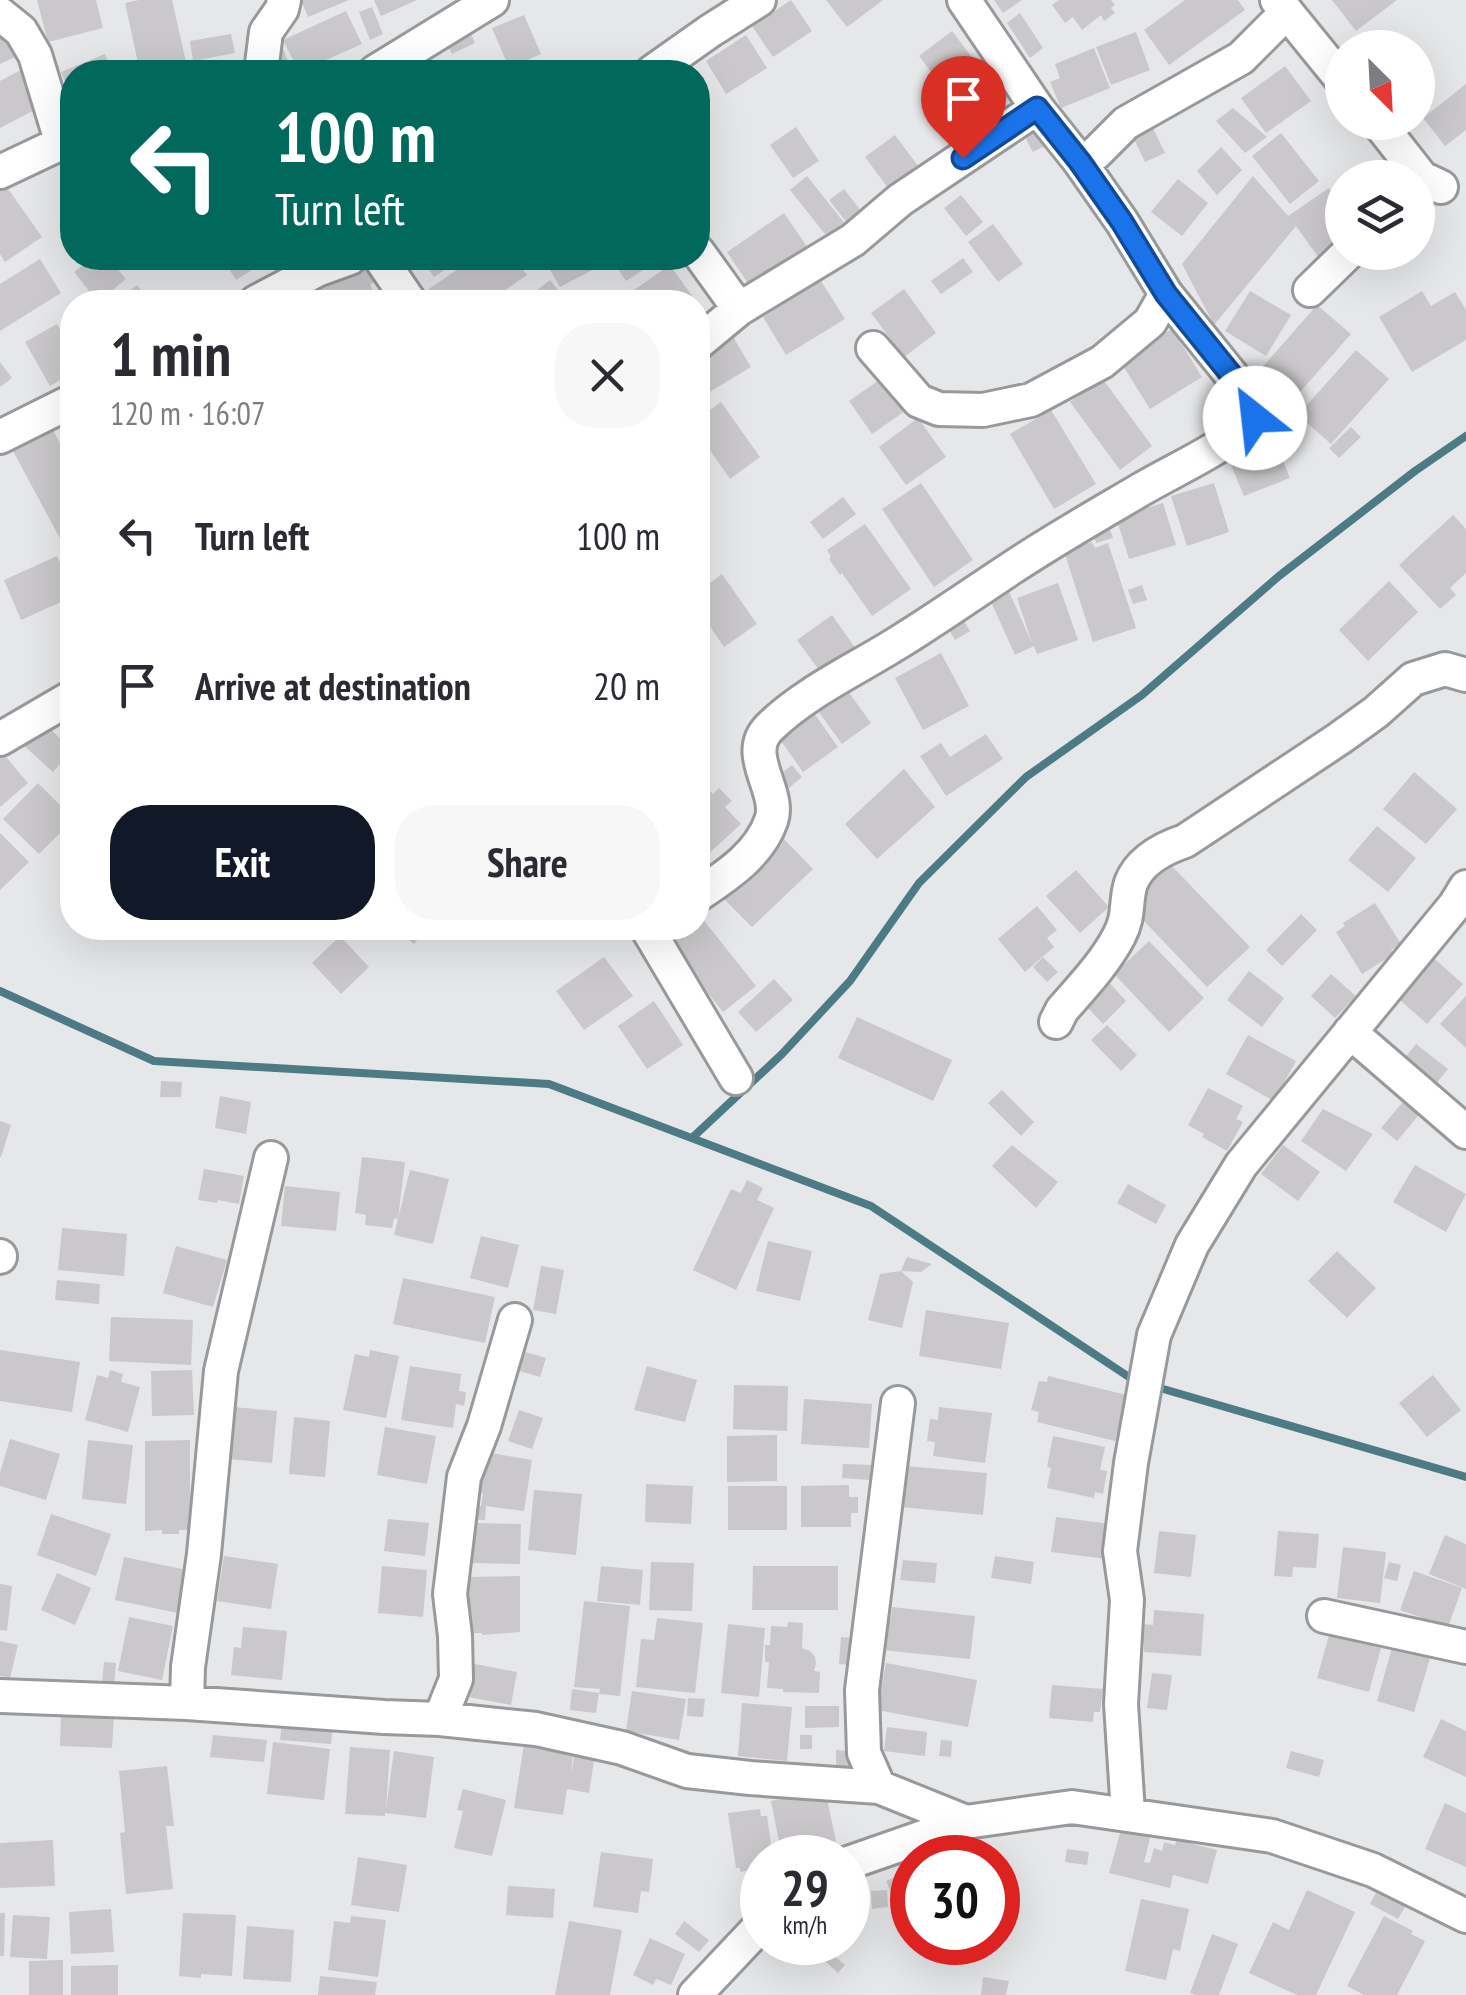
<!DOCTYPE html>
<meta charset="utf-8">
<style>
:root{--surface:#fff;--page:#f7f7f7;--text:#2b2b33;--muted:#7c7c81;--accent:#111827}
body{margin:0;font-family:"PT Sans Narrow",sans-serif;background:var(--page);color:var(--text);height:100vh;display:flex;flex-direction:column;font-size:38px;white-space:nowrap}
*{box-sizing:border-box;margin:0}
p{font-size:32px;color:var(--muted)}
.icon{flex:none;width:55px;height:55px;fill:none;stroke:currentColor;stroke-width:2;stroke-linecap:round;stroke-linejoin:round}
.map{position:relative;flex:1;overflow:hidden}
.drawer{position:absolute;left:60px;top:290px;width:650px;height:650px;display:flex;flex-direction:column;background:var(--surface);border-radius:40px;box-shadow:0 10px 40px #0002}
.drawer>*{flex:none}
.top-card{position:absolute;left:60px;top:60px;width:650px;height:210px;border-radius:40px;box-shadow:0 10px 40px #0002;background:#00695c;color:#fff;overflow:hidden}
.needle{width:65px;rotate:156deg}
.fabs{position:absolute;left:1325px;top:30px;display:grid;gap:20px}
.fabs a{display:grid;place-items:center;width:110px;height:110px;border-radius:50%;background:var(--surface);box-shadow:0 10px 40px #0002;font-size:50px}
.speed{position:absolute;left:740px;top:1835px;display:flex;gap:20px;font-size:50px;font-weight:700;text-align:center}
.speed>*{display:grid;place-content:center;width:130px;height:130px;border-radius:50%;background:var(--surface);box-shadow:0 10px 40px #0002;line-height:1}
.speed small{font-size:25px;font-weight:400}
.speed .limit{border:15px solid #d22;background:#fff;color:#111}
.pin{position:absolute;display:grid;place-items:center;width:85px;height:85px;color:#fff;margin:-102px -42px;border-radius:50% 50% 50% 0;rotate:-45deg;box-shadow:0 0 10px #0007}
.pin .icon{rotate:45deg}
.me{position:absolute;width:110px;margin:-55px;rotate:331deg;stroke-linejoin:round;filter:drop-shadow(0 0 8px #0008)}
.turn{display:flex;align-items:center;gap:35px;height:210px;padding:0 50px;font-size:45px}
.turn .icon{width:130px;height:130px;stroke-width:2.5}
.turn b{display:block;font-size:70px;line-height:85px}
.round{display:grid;place-items:center;flex:none;width:105px;height:105px;border-radius:40px;background:var(--page)}
.summary{display:flex;align-items:center;justify-content:space-between;height:170px;padding:0 50px}
h1{font-size:60px;font-weight:600;line-height:75px}
.action{display:flex;gap:20px;margin-top:auto;padding:20px 50px}
.action a{flex:1;height:115px;border-radius:40px;background:var(--accent);color:#fff;font-size:40px;font-weight:600;line-height:115px;text-align:center}
.action a+a{background:var(--page);color:var(--text)}
ul{padding:0;list-style:none}
li{display:flex;align-items:center;gap:30px;height:150px;padding:0 50px}
li div{flex:1}
li b{display:block;font-size:38px}
li em{font-style:normal}
.map>svg:first-child{display:block}
.lines{fill:none;stroke-linecap:round;stroke-linejoin:round}
.stream{stroke:#4c7b85;stroke-width:8}
.building{fill:#cac8ca}
.minor-casing{stroke:#98999b;stroke-width:38}
.minor{stroke:#fff;stroke-width:32}
.route-casing{stroke:#114b97;stroke-width:25}
.route{stroke:#1a73e8;stroke-width:18}
</style>
<div class="map">
<svg width="1466" height="1995" viewBox="0 0 1466 1995">
<rect width="100%" height="100%" fill="#e6e7e9"/>
<g class="lines">
<path class="stream" d="M0 991 154 1061 549 1084 871 1206 1135 1381
M692 1138 782 1054 850 981 919 883 1026 777 1142 695 1279 576 1415 471 1466 436
M1153 1386 1466 1477"/>
</g>
<path class="building" d="M37 0H96L103 28 48 42Z
M139 0H172L186 62 140 72 125 3Z
M301 0H349L308 17Z
M374 0H417L381 16Z
M791 0 812 31 773 57 752 26Z
M826 0H883L847 27Z
M994 0H1022L1003 13Z
M1059 0H1111L1115 5 1111 8 1115 13 1104 21 1101 15 1082 30 1073 17 1065 23 1052 5Z
M1185 0H1238L1245 10 1169 65 1144 30Z
M1332 0H1397L1356 31Z
M372 7 383 34 370 40 359 12Z
M346 11 362 44 299 72 283 40Z
M1020 13 1043 48 1030 58 1007 23Z
M524 15 541 54 509 68 492 28Z
M0 20 17 56 0 64Z
M469 30 475 43 452 54 446 42Z
M952 31 1001 96 968 121 919 56Z
M1136 32 1150 70 1111 85 1096 47Z
M231 34 235 53 193 61 190 41Z
M746 35 767 68 726 94 706 61Z
M280 42 293 72H275Z
M1094 48 1110 88 1061 108 1050 82 1060 78 1055 64Z
M105 54 112 72H72V100L61 72Z
M1285 66 1311 101 1266 133 1241 98Z
M21 70 40 107 0 128V81Z
M1466 84V130L1445 146 1423 118Z
M1233 108 1267 137 1245 153 1216 121Z
M1151 124 1165 153 1145 162 1131 133Z
M796 127 819 161 793 178 770 145Z
M1045 129 1051 143 1033 152 1025 137Z
M1281 133 1319 181 1290 204 1252 156Z
M895 135 921 170 891 192 865 157Z
M1221 147 1242 170 1217 195 1197 171Z
M1384 165 1392 178H1366Z
M807 176 846 225 829 239 790 190Z
M1253 176 1288 216 1329 188 1342 208V242L1319 258 1296 226 1214 325 1182 264Z
M1178 179 1208 203 1182 236 1151 212Z
M4 183 42 237 5 262 0 254V186Z
M844 189 862 212 848 224 829 200Z
M961 195 983 222 966 236 944 208Z
M784 213 810 251 753 291 727 252Z
M993 224 1023 264 998 282 968 242Z
M92 258H108L126 279 98 302 74 272Z
M222 258H271L236 280Z
M421 258H462L434 277Z
M474 258H514L527 275 488 302H435L426 291Z
M543 258H597L602 265 560 287Z
M611 258H662L626 281Z
M963 258 973 272 941 294 931 281Z
M40 259 61 293 0 331V284Z
M376 265 382 279 370 284 378 302H322L317 290Z
M670 265 695 300 692 302H639L631 292Z
M550 280 568 302H522Z
M821 281 845 319 786 355 763 317Z
M309 284 318 302H270Z
M137 285 150 302H114Z
M904 289 936 333 904 357 871 313Z
M1250 291 1291 315 1266 356 1225 331Z
M1422 291 1431 306 1455 292 1466 310V340L1412 372 1379 317Z
M1317 305 1351 334 1294 399 1260 370Z
M57 324 72 350V373L50 386 25 342Z
M1172 329 1202 377 1150 409 1120 361Z
M729 330 751 367 698 399V349Z
M1356 350 1389 379 1331 444 1298 415Z
M0 362 12 378 0 387Z
M885 376 908 409 872 434 849 401Z
M1102 378 1152 446 1120 470 1070 402Z
M721 402 760 457 730 479 698 433V419Z
M1051 410 1096 484 1054 509 1010 434Z
M918 418 946 457 906 485 879 447Z
M1351 427 1361 437 1339 458 1329 448Z
M53 430 72 467V539L63 544 13 451Z
M1272 434 1290 478 1244 496 1226 453Z
M921 483 973 560 934 587 882 509Z
M1214 483 1229 532 1187 546 1171 496Z
M843 497 856 514 823 539 810 522Z
M1163 503 1176 545 1129 559 1116 517Z
M1453 515 1466 529V573L1450 588 1456 595 1440 609 1399 565Z
M865 524 911 589 872 616 842 573 840 575 829 559 831 557 827 550Z
M1108 524 1113 538 1096 543 1092 530Z
M1092 542 1095 548 1108 543 1136 628 1093 642 1064 551Z
M57 556 72 591V597L21 620 4 580Z
M722 574 757 624 724 647 698 609V592Z
M1389 581 1418 612 1368 661 1339 630Z
M1058 583 1078 640 1037 654 1034 646 1015 655 988 595 1007 587 1032 643 1017 598Z
M1142 585 1147 600 1133 604 1128 590Z
M832 615 859 653 825 678 797 640Z
M961 616 970 631 955 640 946 625Z
M941 653 969 706 923 730 895 678Z
M842 683 871 723 842 744 813 704Z
M809 706 838 747 803 772 774 731Z
M42 721 72 750 53 772 21 743Z
M986 734 1003 759 946 796 920 756 941 743 950 757Z
M0 750 28 783 0 807Z
M792 765 802 777 783 793 773 780Z
M904 769 935 807 877 859 845 824Z
M1414 772 1457 809 1426 844 1383 809Z
M38 783 72 817V821L39 854 3 819Z
M702 783 713 794 719 788 732 801 725 807 741 824 706 856 698 847V787Z
M1377 826 1416 858 1388 892 1348 860Z
M0 833 29 862 0 890Z
M782 837 813 869 752 927 721 896Z
M1164 858 1250 947 1207 987 1122 898Z
M1076 870 1109 907 1080 933 1046 896Z
M1375 903 1401 944 1391 950 1394 954 1362 974 1336 932 1345 926 1343 923Z
M1037 906 1057 930 1047 938 1054 947 1025 972 998 939Z
M698 913 756 986 723 1012 662 935 671 928H698Z
M1301 914 1317 930 1282 966 1266 950Z
M393 928H427L414 944Z
M340 936 369 967 341 994 312 963Z
M1149 941 1204 998 1169 1032 1114 974Z
M1428 953 1463 984 1427 1024 1392 993Z
M604 957 633 996 584 1030 556 991Z
M1043 957 1058 972 1047 982 1033 967Z
M1095 967 1126 1001 1103 1024 1071 990Z
M1249 971 1284 998 1262 1027 1227 1000Z
M1331 974 1356 996 1335 1018 1311 996Z
M774 979 793 1000 756 1032 738 1012Z
M1466 996V1048L1440 1024Z
M654 1001 683 1045 647 1069 618 1026Z
M857 1017 952 1060 933 1101 838 1058Z
M1107 1025 1137 1055 1121 1071 1091 1040Z
M1248 1035 1296 1061 1274 1101 1226 1074Z
M1416 1044 1448 1069 1435 1085 1403 1060Z
M161 1081 182 1082 181 1097H160Z
M1208 1088 1243 1106 1236 1119 1243 1122 1227 1151 1202 1137 1204 1134 1188 1125Z
M1002 1090 1034 1122 1021 1136 988 1103Z
M1413 1090 1429 1103 1397 1141 1381 1128Z
M220 1096 251 1102 246 1134 215 1128Z
M1323 1109 1373 1134 1346 1171 1301 1141Z
M0 1121 11 1125 1 1157H0Z
M1012 1145 1058 1182 1036 1208 992 1166Z
M1283 1145 1320 1172 1298 1201 1261 1174Z
M362 1157 405 1162 398 1219 394 1218 392 1228 365 1225 366 1215 355 1213Z
M1415 1165 1466 1194 1446 1232 1393 1202Z
M204 1169 244 1176 239 1204 218 1200 217 1203 198 1200Z
M410 1170 449 1179 433 1244 394 1235Z
M747 1180 763 1188 757 1200 774 1208 736 1290 693 1270 731 1189 741 1193Z
M1128 1184 1166 1205 1156 1224 1117 1203Z
M285 1186 340 1192 336 1231 281 1226Z
M62 1228 127 1234 124 1276 58 1270Z
M481 1236 519 1245 508 1288 470 1278Z
M768 1241 812 1251 800 1301 756 1291Z
M176 1246 227 1260 213 1307 163 1293Z
M1337 1251 1376 1288 1347 1318 1308 1281Z
M907 1257 932 1264 921 1272 901 1271Z
M541 1266 564 1270 556 1314 533 1310Z
M901 1271 913 1282 902 1328 868 1320 880 1274Z
M403 1278 495 1297 485 1343 393 1324Z
M57 1280 100 1284 99 1304 55 1300Z
M926 1310 1009 1323 1001 1369 919 1356Z
M111 1317 193 1320 191 1365 109 1361Z
M0 1350 80 1362 72 1412 0 1401Z
M370 1350 399 1356 386 1418 343 1410 355 1354 369 1357Z
M522 1351 546 1358 540 1377 516 1370Z
M410 1366 461 1374 459 1391 466 1392 464 1406 456 1404 453 1428 401 1420Z
M647 1366 697 1380 685 1422 634 1410Z
M110 1370 123 1374 121 1382 140 1387 128 1432 85 1420 97 1375 108 1378Z
M192 1370 194 1415 152 1416 151 1371Z
M1433 1375 1461 1410 1427 1437 1399 1403Z
M1048 1376 1127 1395 1115 1441 1037 1422 1039 1412 1031 1410 1039 1381 1047 1382Z
M734 1385 788 1386 787 1431 733 1429Z
M804 1399 872 1404 869 1448 801 1444Z
M233 1407 277 1411 272 1463 228 1459Z
M939 1407 992 1413 985 1463 933 1456 935 1442 927 1441 930 1419 938 1420Z
M519 1410 543 1418 532 1449 508 1441Z
M294 1417 330 1421 325 1477 289 1474Z
M385 1427 436 1436 427 1484 377 1475Z
M777 1435V1481L727 1482V1436Z
M1053 1436 1105 1447 1100 1470 1107 1471 1103 1494 1095 1492 1094 1498 1047 1488 1051 1468 1047 1467Z
M10 1439 60 1454 46 1500 0 1486V1473Z
M88 1440 133 1445 126 1504 82 1499Z
M190 1440V1530H179V1534H162V1530L145 1531V1441Z
M490 1453 532 1460 524 1511 486 1506 485 1520 465 1519 466 1505 481 1506 483 1493 475 1491 478 1468 487 1469Z
M843 1464 871 1465 870 1480 842 1478Z
M905 1466 987 1473 983 1515 901 1507Z
M646 1484 693 1486 691 1524 645 1522Z
M849 1485V1497H858V1513H851V1527H801V1486Z
M728 1486H787V1530H728Z
M534 1490 582 1494 576 1555 528 1550Z
M51 1514 111 1534 96 1576 37 1555Z
M1056 1517 1111 1524 1107 1559 1051 1552Z
M388 1519 429 1523 425 1556 384 1551Z
M467 1523 521 1524 520 1564 466 1563Z
M1159 1531 1196 1535 1191 1577 1154 1573Z
M1278 1531 1319 1534 1316 1568 1293 1567 1292 1577 1274 1576Z
M1445 1535 1466 1544V1589L1429 1574Z
M1343 1547 1386 1552 1380 1603 1337 1598Z
M224 1556 278 1564 271 1609 217 1601Z
M995 1556 1034 1562 1031 1584 991 1578Z
M124 1557 187 1570 178 1613 115 1600Z
M903 1560 937 1563 935 1583 900 1580Z
M651 1562 694 1563 692 1611 649 1610Z
M1389 1562 1401 1565 1397 1581 1384 1578Z
M382 1566 427 1570 423 1617 378 1613Z
M601 1566 643 1570 640 1605 597 1601Z
M753 1566H838V1610H752Z
M1414 1571 1462 1588 1448 1627 1400 1610Z
M57 1573 91 1588 75 1625 41 1610Z
M520 1576V1632L482 1635V1633H468V1577Z
M0 1584 12 1586 7 1631 0 1630Z
M584 1601 630 1606 620 1696 599 1694 600 1689 574 1687Z
M892 1607 975 1616 970 1659 882 1650 886 1617H891Z
M1154 1610 1204 1614 1201 1656 1144 1652V1644H1138L1140 1624 1153 1625Z
M129 1617 173 1626 162 1680 118 1671Z
M657 1618 703 1623 695 1693 636 1687 641 1639 654 1640Z
M788 1622 803 1623 802 1648 810 1651 815 1657 816 1664 814 1671 820 1672 819 1693 783 1692V1689L767 1688 769 1662H765V1645H770L771 1626 787 1627Z
M728 1624 765 1628 759 1697 721 1693Z
M243 1627 287 1631 282 1680 231 1675 234 1647 241 1648Z
M1329 1635 1381 1648 1369 1692 1317 1678Z
M841 1637 855 1638 853 1665 839 1664Z
M0 1641 18 1645 10 1678 0 1676Z
M1393 1644 1431 1655 1414 1712 1377 1701Z
M104 1662 116 1663 114 1685 102 1684Z
M470 1663 517 1672 511 1705 463 1696Z
M886 1663 977 1680 968 1727 877 1710Z
M1152 1673 1172 1675 1167 1710 1147 1708Z
M1052 1685 1103 1689 1100 1712H1094L1093 1722 1049 1718Z
M572 1689 599 1693 596 1713 570 1710Z
M632 1691 686 1699 679 1740 626 1731Z
M688 1698 705 1699 703 1717 687 1716Z
M742 1703 792 1707 787 1761 738 1756Z
M805 1706H839V1727L805 1728Z
M61 1713 114 1715 112 1748 60 1746Z
M1441 1719 1466 1731V1777L1423 1757Z
M282 1721 333 1726 331 1744 280 1740Z
M887 1727 927 1732 925 1756 884 1751Z
M213 1735 267 1740 264 1762 210 1757Z
M800 1735H812V1749H800Z
M941 1740 952 1741 951 1757 939 1756Z
M273 1742 330 1749 324 1800 267 1794Z
M524 1744 573 1751 571 1775 575 1750 595 1754 589 1793 567 1789 563 1815 514 1808Z
M350 1747 390 1750 386 1809 394 1751 434 1757 426 1818 385 1813V1816L345 1814Z
M836 1750 850 1751 849 1772H836Z
M1291 1751 1324 1760 1319 1777 1286 1768Z
M167 1766 174 1826H166L173 1889 126 1894 120 1833 125 1832 119 1771Z
M463 1789 506 1800 492 1856 454 1848 463 1811 457 1810Z
M825 1790 836 1841 781 1852 771 1801Z
M1445 1803 1466 1813V1867L1425 1849Z
M760 1809 761 1816H767L773 1858H762L760 1869 740 1872V1868H736L728 1813Z
M1121 1830 1150 1838 1144 1862 1150 1863 1154 1848 1162 1851 1164 1842 1175 1845 1177 1840 1217 1850 1208 1884 1173 1875 1170 1888 1109 1873Z
M53 1840 55 1886 0 1888V1843Z
M1067 1849 1089 1852 1087 1865 1065 1862Z
M601 1852 653 1859 649 1892 641 1891 638 1913 593 1907Z
M358 1857 407 1865 399 1912 351 1905Z
M912 1870V1896L895 1903 886 1881Z
M508 1886 555 1889 553 1918 506 1915Z
M1378 1889 1406 1905 1398 1919 1370 1904Z
M887 1890 888 1907 872 1909 871 1891Z
M1307 1890 1355 1912 1316 1995H1297L1249 1973 1273 1922 1289 1930Z
M860 1891 868 1906 858 1911 865 1924 848 1933V1898Z
M1141 1899 1189 1909 1180 1951 1173 1949 1166 1980 1125 1971Z
M111 1909 114 1952 71 1954 69 1912Z
M0 1913H5L4 1956H0Z
M183 1913 236 1915 232 1976 201 1974V1978L179 1976Z
M13 1915 50 1917 47 1959 10 1957Z
M351 1916 386 1920 378 1977 328 1970 334 1921 350 1923Z
M1384 1916 1413 1931 1411 1934 1425 1941 1397 1995H1364L1347 1986Z
M569 1921 622 1930 610 1995H555Z
M684 1921 709 1940 699 1952 675 1934Z
M247 1926 294 1930 291 1982 243 1979Z
M1212 1934 1238 1944 1219 1995H1195L1190 1993Z
M650 1938 685 1954 671 1985 656 1979 653 1985 633 1975Z
M790 1942H830L799 1959Z
M832 1954 845 1965 838 1973 825 1961Z
M63 1960V1995H29V1961Z
M118 1965V1995H71V1966Z
M320 1976 377 1982 375 1995H318Z
M983 1977 1009 1981 1006 1995H981Z"/>
<g class="lines">
<g class="minor-casing">
<path id="minor" d="M1277 0 1342 80
M0 14 21 31 35 55 62 144
M261 72 266 32 282 9 284 0
M375 72 492 0
M652 72 710 31 759 0
M1378 122 1422 178 1441 187
M1080 162 1095 154 1126 123 1241 58 1287 12
M0 172 72 138
M698 252 739 309
M380 258 410 302
M1310 290 1349 252
M256 302 317 270 350 258
M698 343 739 309 853 240 900 200 1037 108
M873 348 919 401 939 409 983 410 1031 400 1102 362 1150 322 1166 294
M0 437 72 401
M0 739 72 697
M698 895C726 876 759 855 771 821 782 792 742 755 769 728 801 695 856 669 896 644 935 620 972 594 1010 569 1052 541 1096 516 1140 490 1179 467 1222 450 1255 418L1249 397 1166 294 1122 222 1080 162 1037 108 964 0
M647 928 736 1078
M1056 1022 1062 1010C1082 987 1105 963 1119 936 1130 916 1125 901 1131 883 1140 860 1164 848 1185 841L1340 738 1376 712 1413 679 1445 669 1466 675
M1350 1032 1466 1132
M0 1257V1256
M1324 1616 1466 1647
M0 1696 187 1703 384 1717 440 1719 536 1729 622 1748 687 1771 750 1778 879 1787 966 1822
M187 1703 188 1667 204 1554 221 1371 271 1158
M440 1719 456 1679 455 1636 450 1594 464 1477 484 1426 515 1320
M879 1787 864 1753 862 1690 898 1403
M1128 1813 1121 1704 1127 1600 1120 1551 1131 1463 1154 1335 1192 1245 1241 1165 1455 905 1466 887
M848 1863 966 1822 1072 1807 1272 1836 1373 1870 1466 1916
M695 1995 762 1924"/>
</g>
<use href="#minor" class="minor"/>
</g>
<g class="lines">
<g class="route-casing">
<path id="route" d="M963 158 1037 108 1080 162 1122 222 1166 294 1249 397 1255 418"/>
</g>
<use href="#route" class="route"/>
</g>
</svg>
<div class="fabs">
<a><svg class="needle" viewBox="-14 -14 28 28"><path d="M0-13l5 13h-10z" fill="#e53935"/><path d="M0 13l5-13h-10z" fill="#7c7c81"/></svg></a>
<a><svg class="icon" aria-label="layers" viewBox="0 0 24 24"><path d="M12 4l9 5-9 5-9-5zM3 14l9 5 9-5"/></svg></a>
</div>
<div class="speed"><div>29<small>km/h</small></div><div class="limit">30</div></div>
<div class="pin" style="left:963px;top:158px;background:#d93025"><svg class="icon" aria-label="arrive" viewBox="0 0 24 24"><path d="M6 21V4h12l-3 4 3 4H6"/></svg></div>
<svg class="me" style="left:1255px;top:418px" viewBox="-20 -20 40 40"><circle r="19" fill="#fff"/><path d="M0-13L10 11 0 6-10 11z" fill="#1a73e8"/></svg>
<div class="top-card">
<div class="turn"><svg class="icon" aria-label="left" viewBox="0 0 24 24"><path d="M17 20v-9H6M10 6l-5 5 5 5"/></svg><div><b>100 m</b>Turn left</div></div>
</div>
<section class="drawer">
<div class="summary"><div><h1>1 min</h1><p>120 m · 16:07</p></div><a class="round"><svg class="icon" aria-label="close" viewBox="0 0 24 24"><path d="M6 6l12 12M18 6L6 18"/></svg></a></div>
<ul>
<li><svg class="icon" aria-label="left" viewBox="0 0 24 24"><path d="M17 20v-9H6M10 6l-5 5 5 5"/></svg><div><b>Turn left</b></div><em>100 m</em></li>
<li><svg class="icon" aria-label="arrive" viewBox="0 0 24 24"><path d="M6 21V4h12l-3 4 3 4H6"/></svg><div><b>Arrive at destination</b></div><em>20 m</em></li>
</ul>
<div class="action"><a>Exit</a><a>Share</a></div>
</section>
</div>
